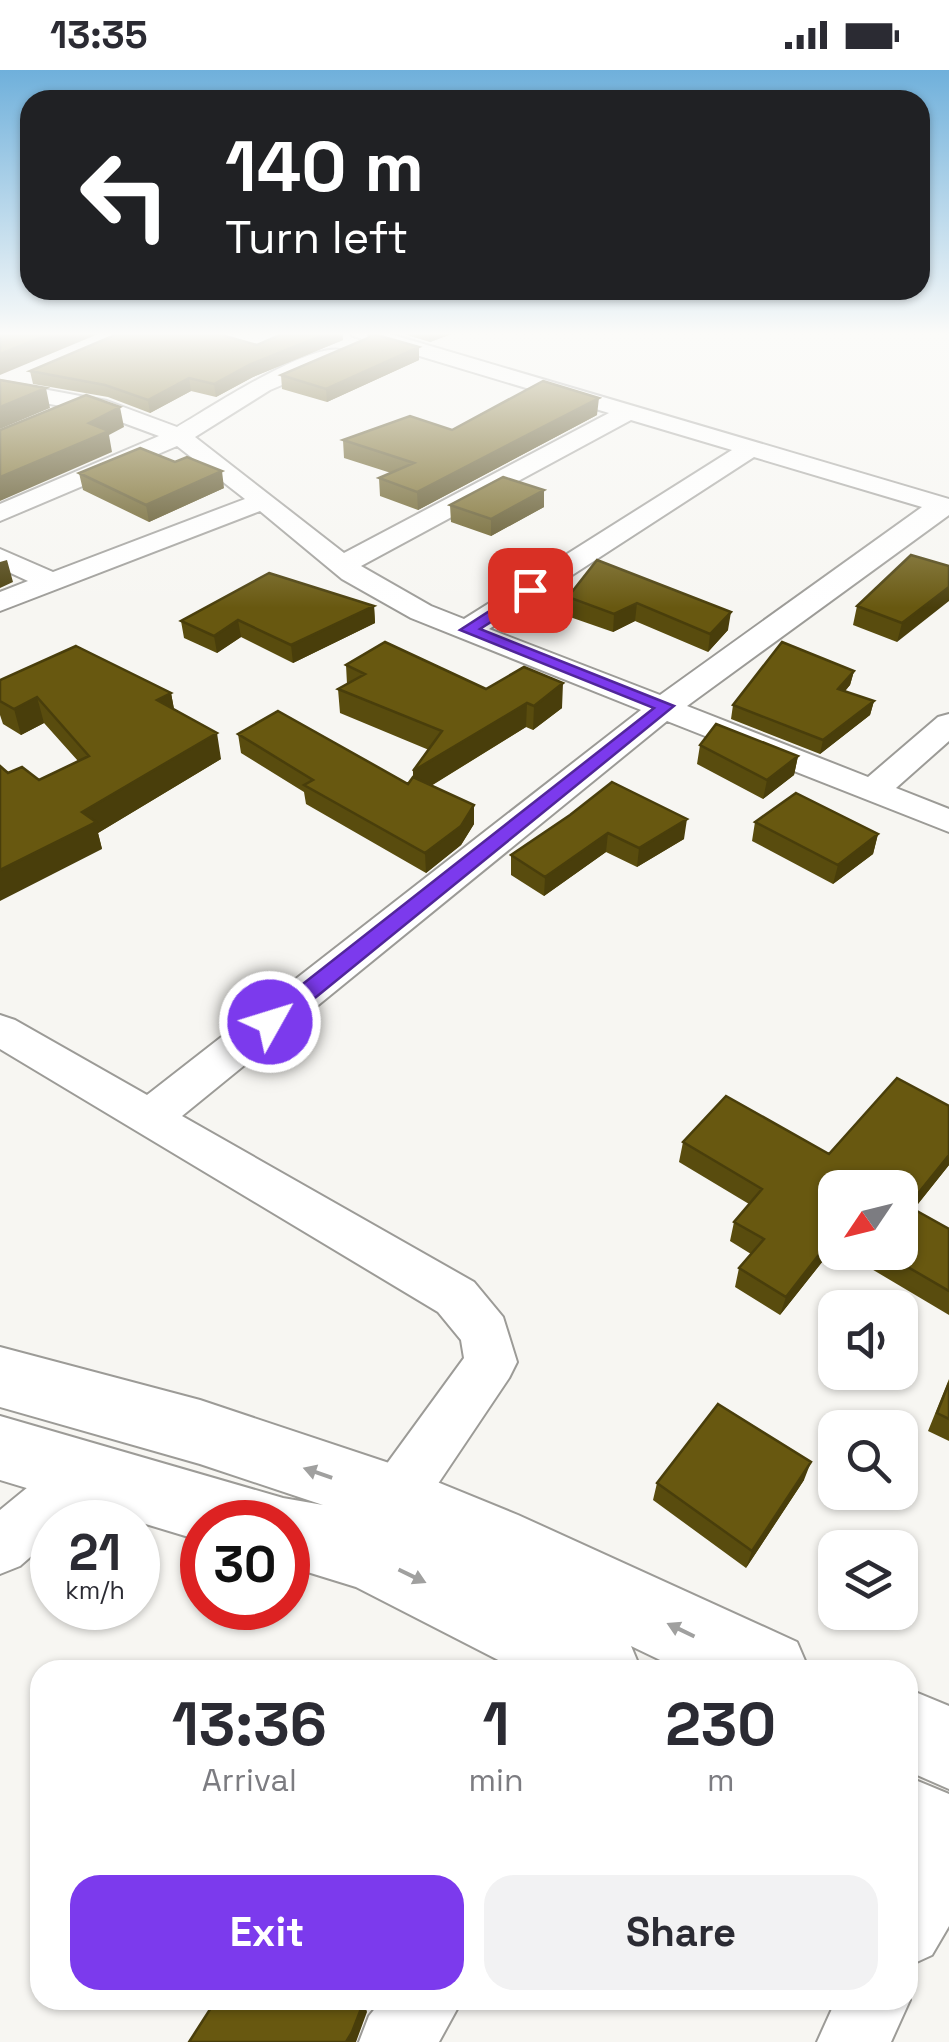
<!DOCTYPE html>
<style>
:root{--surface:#fff;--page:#f2f2f3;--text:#2b2b33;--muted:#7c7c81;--accent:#7c3aed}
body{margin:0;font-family:"Space Grotesk",sans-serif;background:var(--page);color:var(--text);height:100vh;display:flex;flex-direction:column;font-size:38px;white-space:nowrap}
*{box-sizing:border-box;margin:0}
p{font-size:32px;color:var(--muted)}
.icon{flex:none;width:55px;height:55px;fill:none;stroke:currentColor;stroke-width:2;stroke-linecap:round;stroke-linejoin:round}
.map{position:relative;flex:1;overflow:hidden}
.details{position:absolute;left:30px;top:1590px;width:888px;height:350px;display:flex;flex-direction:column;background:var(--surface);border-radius:30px;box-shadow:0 2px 8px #0004}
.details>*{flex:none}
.guide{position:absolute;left:20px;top:20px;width:910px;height:210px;border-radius:30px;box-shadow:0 2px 8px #0004;background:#202124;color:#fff;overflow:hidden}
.needle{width:65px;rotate:235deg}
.buttons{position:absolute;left:818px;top:1100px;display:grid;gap:20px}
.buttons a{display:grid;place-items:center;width:100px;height:100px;border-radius:20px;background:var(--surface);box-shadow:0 2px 8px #0004;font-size:50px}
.speed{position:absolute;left:30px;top:1430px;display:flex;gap:20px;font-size:50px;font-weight:700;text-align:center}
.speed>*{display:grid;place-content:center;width:130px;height:130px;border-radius:50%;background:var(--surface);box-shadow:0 2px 8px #0004;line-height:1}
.speed small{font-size:25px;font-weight:400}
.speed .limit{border:15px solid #d22;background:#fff;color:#111}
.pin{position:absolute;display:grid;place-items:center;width:85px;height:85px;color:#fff;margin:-42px;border-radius:20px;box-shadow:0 5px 15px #0006}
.me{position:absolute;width:110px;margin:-55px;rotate:51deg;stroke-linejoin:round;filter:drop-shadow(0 0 8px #0008)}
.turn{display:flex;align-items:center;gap:35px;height:210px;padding:0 40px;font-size:45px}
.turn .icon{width:130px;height:130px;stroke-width:2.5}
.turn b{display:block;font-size:70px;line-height:85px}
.eta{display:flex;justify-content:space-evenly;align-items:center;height:170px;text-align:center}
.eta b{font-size:60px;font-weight:700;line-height:70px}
.cta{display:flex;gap:20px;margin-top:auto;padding:20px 40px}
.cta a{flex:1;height:115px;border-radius:30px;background:var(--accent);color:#fff;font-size:40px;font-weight:700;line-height:115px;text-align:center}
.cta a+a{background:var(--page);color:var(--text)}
.status{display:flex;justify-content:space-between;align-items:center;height:70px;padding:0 50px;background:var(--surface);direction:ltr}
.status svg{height:28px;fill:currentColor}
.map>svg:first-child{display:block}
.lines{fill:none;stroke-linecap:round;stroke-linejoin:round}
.minor-casing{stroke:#9c9b97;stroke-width:4}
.secondary-casing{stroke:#9c9b97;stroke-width:4}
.minor{fill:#fff;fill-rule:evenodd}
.secondary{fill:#fff;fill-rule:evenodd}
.wall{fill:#594c0e}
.shaded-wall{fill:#493e0b}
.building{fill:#685810;stroke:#493e0b;stroke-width:2.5}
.oneway{fill:#a0a09f}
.route{fill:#7c3aed;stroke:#51269a;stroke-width:2.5}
</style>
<div class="status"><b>13:35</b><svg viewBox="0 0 49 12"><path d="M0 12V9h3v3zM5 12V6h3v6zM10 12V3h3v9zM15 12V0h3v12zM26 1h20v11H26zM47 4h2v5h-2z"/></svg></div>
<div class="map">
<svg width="949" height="1972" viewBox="0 0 949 1972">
<rect width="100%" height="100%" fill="#f7f6f2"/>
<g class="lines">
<g class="minor-casing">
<path id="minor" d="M350 262H383L949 429V445L687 636 868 707 938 647 949 644V671L896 718 949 739V762L667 651 182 1046 474 1212 503 1247 517 1292 509 1308 415 1448 395 1455 375 1448 367 1429 375 1410 464 1288 461 1270 438 1242 0 979V945L15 950 147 1025 641 640 411 548 342 509 260 441 0 541V522L28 511 0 498V479L53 502 245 429 177 376 0 451V434L159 366 94 342 0 325V311L107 331 177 357C208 339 308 273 341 280L344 285 341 290 270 320 195 367 344 483 609 343 353 266ZM631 350 732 380 464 549 431 536 361 496ZM754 387 922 437 660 625 489 559Z
M86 1377 105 1385 114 1403 105 1421 70 1452H52V1468L20 1496 0 1504V1440L67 1385Z
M949 1758V1856L932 1885 908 1896V1797L925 1767Z
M908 1925 910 1930 891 1972H817L836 1930H908Z
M382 1930H462L439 1972H359L369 1946Z"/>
</g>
<g class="secondary-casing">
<path id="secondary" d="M0 1277 200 1330 398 1396 518 1445 797 1572 809 1600H681L631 1576 641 1600H518L356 1517 288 1496V1452H202V1471L0 1410V1346L283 1428 323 1435 200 1394 0 1337Z
M908 1619 949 1636V1719L908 1701Z
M908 1707 949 1724V1811L908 1793Z"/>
</g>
<use href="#minor" class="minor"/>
<use href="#secondary" class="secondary"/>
</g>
<path class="wall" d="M287 262H342L343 270 253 307 216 327 191 321 150 343 108 327 33 314 30 301 257 275Z
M397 262H457L430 272Z
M419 277V290L327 332 282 319 281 305Z
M597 345 418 440 380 426 379 408 391 403 344 388 343 370Z
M79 403 224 418 149 452 83 420Z
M450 435 544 437 491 466 451 452Z
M597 490 728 560 708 582 635 551 613 562 567 546 568 527Z
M949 496 897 572 853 555 857 536Z
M374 536 375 553 293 593 241 567 217 583 184 568 181 551Z
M346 595 486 619 562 638 533 660 526 657 431 716 474 754 461 775 426 803 306 734 304 722 241 683 238 664 408 714 413 707V701L429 680 340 643 338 619 347 614Z
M854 601 850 615 845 621 874 631 870 645 820 684 731 649 733 635Z
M0 610 171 623 174 640 221 689 98 763 102 779 8 703 39 710 78 691 44 653 21 665 3 654 0 645Z
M700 675 798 686 794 705 763 729 697 694Z
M570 745 684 769 637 797 606 782 544 826 511 805V785Z
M755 752 878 764 873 784 833 814 752 771Z
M949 1036V1095L914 1139 949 1159V1245L843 1182H900L835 1118V1178L834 1177 780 1245 735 1217 739 1198 751 1184 730 1171 734 1152 749 1134 679 1092 683 1072 829 1084Z
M949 1309V1371L928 1361Z
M804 1410 746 1498 653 1430 657 1413Z"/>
<path class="shaded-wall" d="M54 262H103L0 305V284Z
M331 262H342L343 270 253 307 216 327 214 314 251 294Z
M429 262H457L430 272Z
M419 277V290L327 332 326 319Z
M189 308 191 321 150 343 148 330Z
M46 318 50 338 0 359V337Z
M599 328 597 345 418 440 417 422Z
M120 337 124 357 109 365 112 382 0 431V407L89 353Z
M222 401 224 418 149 452 146 435Z
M544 420V437L491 466V449Z
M7 490 13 512 0 518V492Z
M949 517V531L897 572 902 553Z
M637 533 635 551 613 562 614 544Z
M374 536 375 553 293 593 291 575Z
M731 542 728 560 708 582 710 564Z
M238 550 241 567 217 583 214 566Z
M854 601 850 615 835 633 838 619Z
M563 613 562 638 533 660 534 636Z
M171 623 176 649 157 630Z
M37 627 44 653 21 665 14 639Z
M874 631 870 645 820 684 823 670Z
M527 633 526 657 414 726 413 701Z
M217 663 221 689 98 763 102 779 0 831V800L82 742Z
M798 686 794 705 763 729 767 710Z
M474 735V754L461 775 426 803 425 783Z
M687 749 684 769 637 797 639 778Z
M608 763 606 782 544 826 545 807Z
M878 764 873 784 833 814 838 795Z
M949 1085V1095L901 1155 908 1136Z
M835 1164 834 1177 780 1245 786 1227Z
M811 1392 804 1410 746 1498 752 1481Z
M364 1931 367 1942 356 1972H346Z"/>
<path class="building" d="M0 262H54L0 284Z
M122 262H211L257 275 287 262H331L251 294 214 314 189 308 148 330 105 315 30 301Z
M370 263 419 277 326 319 281 305 368 268Z
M0 310 46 318 0 337Z
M543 311 599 328 417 422 379 408 414 393 343 370 410 346 452 360Z
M86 325 120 337 89 353 109 361 0 407V360Z
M140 378 175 392 187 387 222 401 146 435 79 403Z
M503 407 544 420 491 449 450 435Z
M911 485 949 496V517L902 553 857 536Z
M597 490 731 542 710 564 637 533 614 544 568 527Z
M269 503 374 536 291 575 238 550 214 566 181 551Z
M385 572 486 619 524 597 563 613 534 636 527 633 413 701 442 661 338 619 365 604 346 595Z
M782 572 854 601 838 619 874 631 823 670 733 635Z
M76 576 171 623 157 630 217 663 82 742 96 752 0 800V696L8 703 22 697 39 710 89 686 37 627 14 639 0 631V610Z
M278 641 408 714 413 707 474 735 461 756 425 783 304 715 313 710 238 664Z
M716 654 798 686 767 710 700 675Z
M612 712 687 749 639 778 608 763 545 807 511 785 570 745Z
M796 723 878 764 838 795 755 752Z
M897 1008 949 1036V1085L908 1136 949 1159V1221L882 1182H900V1118H835V1164L786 1227 739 1198 764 1169 734 1152 762 1119 683 1072 726 1026 829 1084Z
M949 1313V1349L937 1343Z
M718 1334 811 1392 752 1481 657 1413Z
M216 1930H363L364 1931 352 1962 346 1972H189Z"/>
<defs><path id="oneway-solid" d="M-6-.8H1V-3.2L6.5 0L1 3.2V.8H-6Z" transform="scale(2.5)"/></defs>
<g class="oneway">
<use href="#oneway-solid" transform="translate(318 1403) rotate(-161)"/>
<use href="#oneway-solid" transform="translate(412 1506) rotate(26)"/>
<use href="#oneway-solid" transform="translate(681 1560) rotate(-154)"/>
</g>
<linearGradient id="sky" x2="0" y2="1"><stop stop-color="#6fb0db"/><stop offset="0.49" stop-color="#fbfbf9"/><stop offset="1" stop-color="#fbfbf9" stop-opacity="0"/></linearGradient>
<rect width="949" height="538" fill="url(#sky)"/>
<path class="route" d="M530 515 538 520 536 523 480 559 674 636 278 958H262L259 952 262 946 654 638 460 560Z"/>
</svg>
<div class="buttons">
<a><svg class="needle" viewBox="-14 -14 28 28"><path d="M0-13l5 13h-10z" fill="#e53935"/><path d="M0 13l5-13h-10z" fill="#7c7c81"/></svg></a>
<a><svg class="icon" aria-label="sound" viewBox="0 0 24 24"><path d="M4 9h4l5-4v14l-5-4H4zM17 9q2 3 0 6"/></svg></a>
<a><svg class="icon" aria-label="search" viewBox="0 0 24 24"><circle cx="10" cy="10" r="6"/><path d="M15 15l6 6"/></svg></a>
<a><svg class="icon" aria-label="layers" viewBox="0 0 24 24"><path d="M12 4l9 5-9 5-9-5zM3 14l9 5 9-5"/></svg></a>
</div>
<div class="speed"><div>21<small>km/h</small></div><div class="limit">30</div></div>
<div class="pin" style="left:530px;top:520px;background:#d93025"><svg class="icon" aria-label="arrive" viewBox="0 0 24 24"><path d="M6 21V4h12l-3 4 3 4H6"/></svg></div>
<svg class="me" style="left:270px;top:952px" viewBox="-20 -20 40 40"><circle r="17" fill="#7c3aed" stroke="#fff" stroke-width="3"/><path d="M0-11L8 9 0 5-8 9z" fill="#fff"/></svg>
<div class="guide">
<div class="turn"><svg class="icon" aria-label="left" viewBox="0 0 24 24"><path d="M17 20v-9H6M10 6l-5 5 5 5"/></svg><div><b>140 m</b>Turn left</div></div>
</div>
<section class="details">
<div class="eta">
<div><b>13:36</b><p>Arrival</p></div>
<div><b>1</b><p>min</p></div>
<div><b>230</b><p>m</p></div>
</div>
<div class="cta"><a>Exit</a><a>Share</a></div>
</section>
</div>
